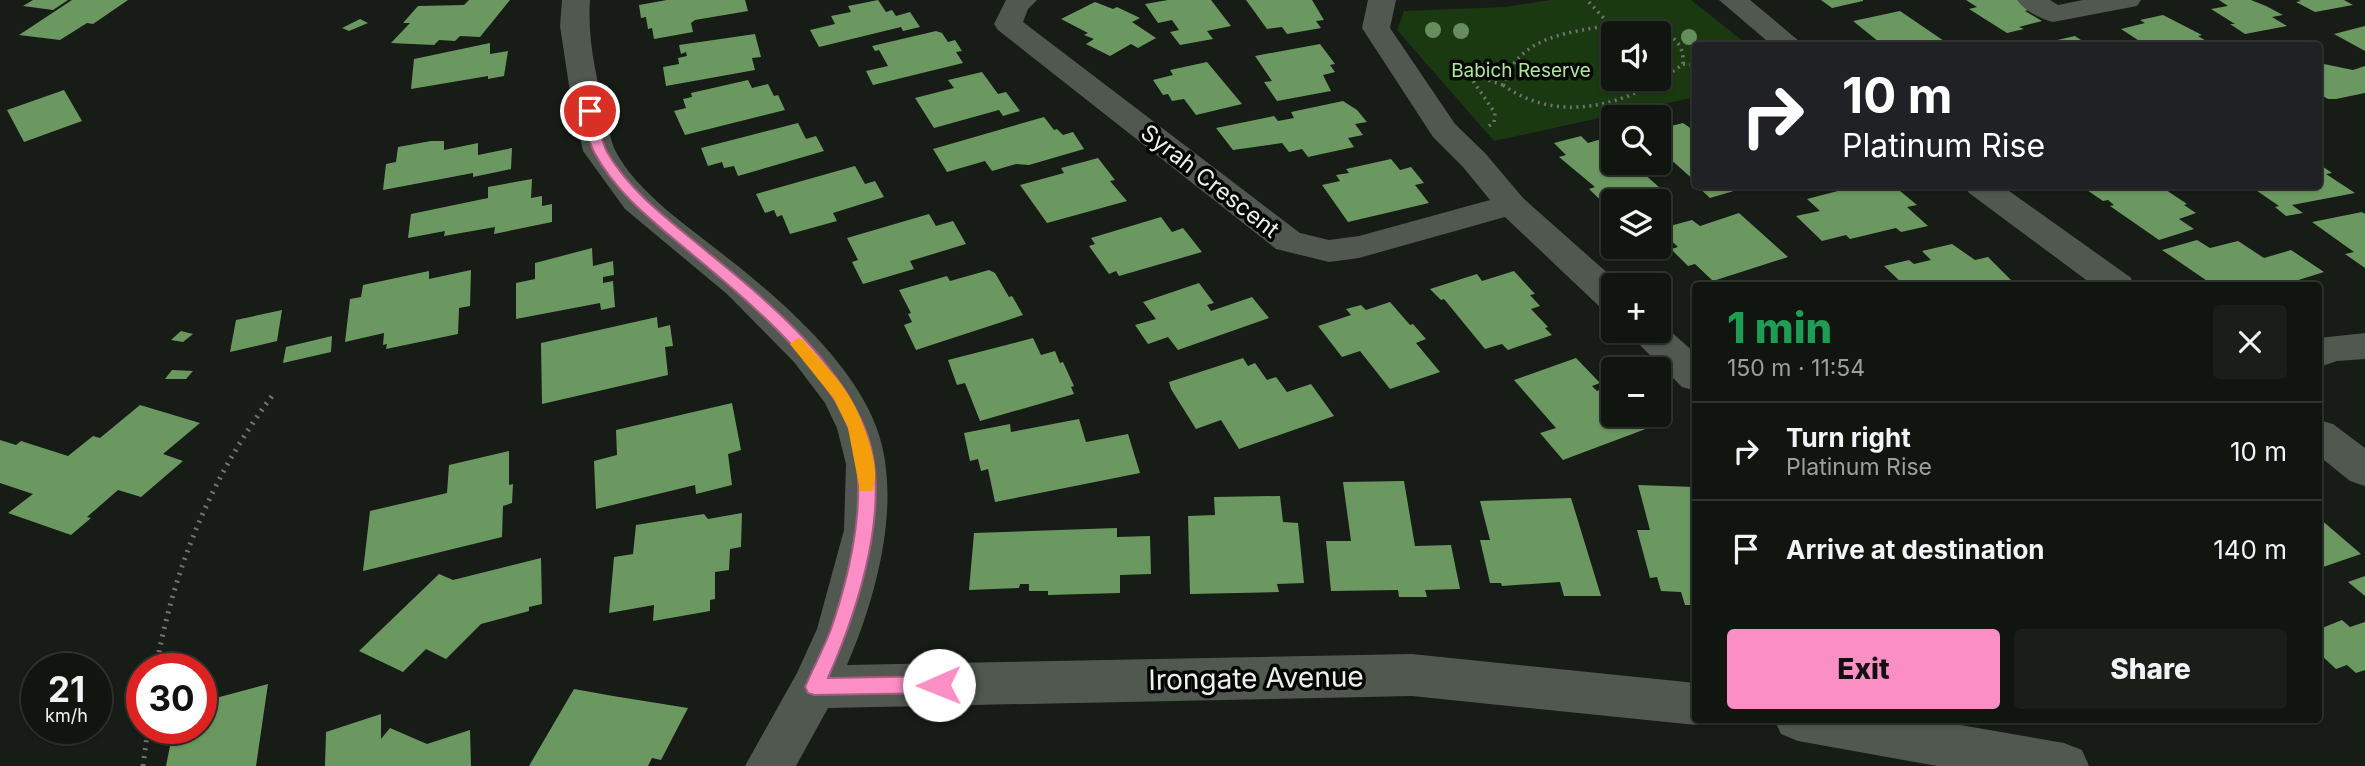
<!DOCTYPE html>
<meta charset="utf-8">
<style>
:root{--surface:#111510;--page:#1a1e19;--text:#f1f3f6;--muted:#9c9f9f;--line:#303430;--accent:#fb8fc5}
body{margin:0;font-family:Inter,sans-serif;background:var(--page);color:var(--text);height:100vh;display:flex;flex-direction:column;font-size:26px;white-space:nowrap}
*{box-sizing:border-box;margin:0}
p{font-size:23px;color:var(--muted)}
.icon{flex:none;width:38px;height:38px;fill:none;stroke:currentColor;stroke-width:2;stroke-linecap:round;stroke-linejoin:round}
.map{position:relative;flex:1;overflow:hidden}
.sheet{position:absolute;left:1692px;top:282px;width:630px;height:441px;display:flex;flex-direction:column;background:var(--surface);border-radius:7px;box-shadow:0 2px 5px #0004,0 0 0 2px var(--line)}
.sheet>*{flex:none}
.hud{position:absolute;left:1692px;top:42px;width:630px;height:147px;border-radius:7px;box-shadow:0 2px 5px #0004,0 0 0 2px var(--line);background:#202124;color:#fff;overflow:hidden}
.tools{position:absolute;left:1601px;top:21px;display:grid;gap:14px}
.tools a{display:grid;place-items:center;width:70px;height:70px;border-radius:7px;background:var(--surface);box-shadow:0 2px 5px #0004,0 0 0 2px var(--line);font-size:35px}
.speed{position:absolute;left:21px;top:653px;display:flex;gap:14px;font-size:35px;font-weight:700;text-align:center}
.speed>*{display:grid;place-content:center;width:91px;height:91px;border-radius:50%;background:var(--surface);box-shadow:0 2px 5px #0004,0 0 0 2px var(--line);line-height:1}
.speed small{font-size:18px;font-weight:400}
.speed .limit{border:10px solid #d22;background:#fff;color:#111}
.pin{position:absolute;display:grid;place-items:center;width:60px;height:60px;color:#fff;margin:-30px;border:4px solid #fff;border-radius:50%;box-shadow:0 2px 7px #0007}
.me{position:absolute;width:77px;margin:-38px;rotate:269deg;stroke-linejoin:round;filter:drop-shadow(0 0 5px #0008)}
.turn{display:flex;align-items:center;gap:24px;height:147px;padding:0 35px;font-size:32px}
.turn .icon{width:91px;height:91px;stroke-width:2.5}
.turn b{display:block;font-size:49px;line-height:60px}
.round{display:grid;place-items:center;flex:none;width:74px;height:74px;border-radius:7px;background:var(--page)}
.summary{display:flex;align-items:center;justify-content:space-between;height:119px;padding:0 35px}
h1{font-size:42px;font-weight:800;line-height:52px;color:#1e9e55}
.button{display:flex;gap:14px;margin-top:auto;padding:14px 35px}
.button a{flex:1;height:80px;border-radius:7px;background:var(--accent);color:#111;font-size:28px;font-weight:800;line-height:80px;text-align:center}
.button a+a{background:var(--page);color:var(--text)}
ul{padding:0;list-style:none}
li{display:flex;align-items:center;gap:21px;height:98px;padding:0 35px;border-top:2px solid var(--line)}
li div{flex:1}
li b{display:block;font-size:26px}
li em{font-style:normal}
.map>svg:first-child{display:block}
.green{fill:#1a3911;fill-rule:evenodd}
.building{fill:#6b9860}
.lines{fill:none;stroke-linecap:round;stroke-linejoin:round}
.path-far1{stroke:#70746f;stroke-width:3.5;stroke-dasharray:2 4.5;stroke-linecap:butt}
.path{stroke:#70746f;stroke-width:5;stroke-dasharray:2 6;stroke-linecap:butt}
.minor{fill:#515850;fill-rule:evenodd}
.tree{fill:#678d5e}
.route{fill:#fb8fc5;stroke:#a35d80;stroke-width:2}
.slow{fill:#f59e0b}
.labels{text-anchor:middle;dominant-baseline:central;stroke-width:7;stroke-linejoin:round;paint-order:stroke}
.far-park-label{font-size:19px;fill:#a9e999;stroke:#050604}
.street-label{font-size:23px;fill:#edf1ec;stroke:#050604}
.near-street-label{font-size:28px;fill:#edf1ec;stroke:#050604}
</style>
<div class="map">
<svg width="2365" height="766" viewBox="0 0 2365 766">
<rect width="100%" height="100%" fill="#171c16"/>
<path class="green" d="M1551 0H1691L1748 45 1696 46V97L1494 141 1397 30 1404 11 1505 7ZM1659 33V79H1614V33Z"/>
<path class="building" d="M33 0H68L53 10 23 6Z
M72 0H128L93 24 87 23 60 40 19 35Z
M469 0H510L480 37 460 36 455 41 439 40 434 45 391 43 410 23H403L418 6 464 5Z
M667 0H745L748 11 695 20 691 23 693 32 654 39 652 28 648 29 646 17 641 18 639 5Z
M878 0 886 12 892 10 896 16 910 12 920 27 903 31 901 27 819 47 810 30 835 24 831 16 851 12 848 6Z
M1168 0H1211L1231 26 1207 31 1213 39 1180 45 1170 32 1179 30 1172 20 1158 23 1145 4Z
M1246 0H1312L1324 20 1316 21 1321 28 1287 34 1282 27 1267 29Z
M1821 0H1863V1L1832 8Z
M1966 0H2017L2032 9 2025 11 2042 21 2019 27 2024 29 2007 33 1969 9 1977 7Z
M2219 0H2251L2266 6 2283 15 2272 17 2287 26 2245 34 2230 24H2235L2211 9 2228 6Z
M2298 0H2344L2353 5 2315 12 2296 2 2301 1Z
M1095 2 1113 9 1117 7 1140 18 1132 22 1156 38 1138 48 1131 44 1110 56 1086 44 1094 39 1084 35 1088 33 1061 19Z
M1900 11 1944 41 1926 46H1884L1853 21Z
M2163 15 2202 35 2198 36 2208 42 2202 43 2206 46H2147L2121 29 2145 23 2140 20Z
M360 19 368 23 349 31 342 28Z
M2365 26V51L2334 34Z
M936 31 942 33 948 42 955 40 962 51 956 52 963 63 873 85 866 71 888 66 879 50 875 51 872 46Z
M755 34 761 57 752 58 755 70 666 86 663 67 679 64 678 58 687 56 686 52 681 54 679 45Z
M2075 36 2090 46H2040V44Z
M490 43V54L508 51 504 76 488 79V76L411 89 414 59Z
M1320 44 1335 64 1330 65 1335 72 1323 75 1331 91 1277 101 1264 82 1272 81 1255 56Z
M1207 62 1242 104 1196 115 1184 99 1172 101 1168 94 1163 95 1153 80 1173 75 1170 70Z
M2319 63 2353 70 2365 66V93L2336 99H2328L2319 94 2322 91 2319 89Z
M982 72 998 94 1006 92 1020 111 1003 116 999 110 934 128 915 98 954 88 948 80Z
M748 80 752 88 768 84 774 96 778 95 785 110 685 135 674 111 686 108 683 99 692 97 691 93Z
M64 90 82 121 24 142 7 110Z
M1343 101 1357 110 1367 122 1355 124 1363 135 1348 138 1354 147 1308 157 1302 149 1289 152 1282 143 1233 150 1216 128 1274 116 1278 121 1294 118 1291 112Z
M1044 117 1054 130 1057 129 1063 135 1073 132 1084 149 1029 165 1016 164 992 171 985 161 947 172 933 149Z
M798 123 806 139 816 136 824 151 738 176 734 166 724 168 722 162 708 166 701 148Z
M1683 123 1696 132V182L1659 149V129Z
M1581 136 1588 143 1605 138 1614 146V163H1632L1670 197 1654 201H1614V213L1589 189 1595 187 1559 157 1566 155 1554 143Z
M431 141H444V150L478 143V155L512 148 511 169 473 177V173L383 190 386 164 396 162 398 147Z
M1098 158 1115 180 1110 181 1127 201 1047 223 1020 185 1064 173 1061 168Z
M1391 159 1400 170 1411 167 1424 183 1415 185 1429 203 1348 222 1322 185 1340 181 1336 175 1349 173 1346 169Z
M2319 164 2332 173 2326 174 2355 193 2292 205 2303 213 2286 216 2275 207 2279 206 2250 186H2319Z
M855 166 865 184 875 181 884 197 833 213 837 221 790 234 782 215 777 217 774 210 765 213 756 194Z
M532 179 531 198 542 196V206L552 204V222L494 234 495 227 444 236 445 231 408 238 411 214 488 198V187Z
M1697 186H1745L1747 187 1710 198Z
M1857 186H1894L1917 205 1907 207 1928 226 1901 232 1896 228 1850 239 1846 235 1822 241 1796 216 1820 211 1807 199Z
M2081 186H2160L2187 204 2184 205 2196 213 2179 219 2194 229 2159 240 2110 206 2114 205 2108 200 2103 201Z
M2362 212 2365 214V268L2345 254 2354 252 2312 222Z
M1739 213 1788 257 1713 281 1695 264 1688 266 1671 249 1678 247 1659 229 1692 220 1700 226Z
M929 214 936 226 953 221 966 244 910 261 914 269 863 284 852 262 858 260 847 238Z
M1161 217 1172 232 1183 228 1202 252 1119 276 1116 271 1109 274 1089 246 1095 244 1091 238Z
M2197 240 2210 248 2238 241 2264 258 2291 250 2324 272 2292 282 2296 285H2213L2162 250Z
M1952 244 1975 260 1988 257 2016 285H1904L1884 266 1909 260 1914 264 1931 260 1922 251Z
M592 248 593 266 613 261 614 275 603 277V283L613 281 615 307 601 310 600 303 516 319V283L535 279V263Z
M471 270 470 306 459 308 458 334 386 349 387 344 383 345 384 333 345 342 350 299 361 297 363 285 429 271V279Z
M989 270 995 273 1009 297 1012 296 1023 315 916 350 904 325 912 322 908 314 911 313 899 290 947 276 950 281Z
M1514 271 1535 294 1530 295 1540 306 1531 309 1548 327 1545 328 1552 335 1508 350 1502 344 1485 349 1444 299 1441 300 1430 289 1477 274 1482 281Z
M1199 283 1214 303 1207 305 1211 311 1252 297 1269 318 1178 350 1168 337 1148 344 1135 325 1156 319 1143 302Z
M1390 302 1410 325 1413 324 1426 339 1416 343 1440 372 1390 389 1360 351 1342 357 1318 326 1351 315 1346 309 1361 305 1366 310Z
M282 310 277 341 230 352 236 320Z
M657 317 658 328 670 325 673 346 665 347 668 375 542 404 541 343Z
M181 331 193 334 183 342 171 340Z
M332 336 331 352 283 363 286 347Z
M1033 338 1041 355 1055 351 1060 363 1063 362 1074 386 1071 387 1074 394 980 421 965 383 957 385 948 360Z
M1243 358 1248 366 1255 363 1267 380 1276 377 1287 392 1311 384 1334 416 1239 449 1221 420 1196 429 1171 389 1169 382Z
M1576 358 1600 383 1592 386 1597 391 1601 389 1609 398 1614 396V415H1640L1651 427 1563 460 1540 433 1556 428 1514 380Z
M172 370 193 371 186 379H165Z
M732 403 741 450 728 454 732 485 696 494 695 485 596 509 594 461 617 455 616 430Z
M140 405 200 423 163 454 183 461 141 497 118 490 87 517 91 518 71 535 8 513 33 494 0 483V440L16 445 21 441 68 456 93 436 100 438Z
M1079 419 1086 442 1128 434 1140 473 995 502 988 469 981 471 978 459 970 461 964 433 1010 424 1011 432Z
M509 451V485L513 484 512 503 503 506 502 537 363 571 370 511 447 493 449 465Z
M1404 481 1415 546 1451 545 1460 589 1425 590 1427 597H1399L1398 590 1331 591 1326 541H1351L1343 482Z
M1638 485 1695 487 1696 605H1685L1681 592 1661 591 1657 577 1650 578 1637 530H1650Z
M1280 496 1283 522 1298 523 1304 583 1277 584 1279 592 1190 594 1188 516 1215 515 1214 497Z
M1571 498 1601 596H1564L1560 582 1502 586 1501 583H1490L1480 540H1490L1480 501Z
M742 513 741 547 730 549 729 570 715 572V599L710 600V611L653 621 654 605 609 613 614 557 633 554 636 525 704 514 708 519Z
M2319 518 2361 554 2323 567 2319 563Z
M1117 528V537L1150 536 1151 574 1120 575V593L1048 595V591H1029V584H1020L1019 588 969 590 974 533Z
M541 558 542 604 529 607V611L481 624 446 659 426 649 403 672 359 651 439 574 453 580Z
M2365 576V596L2348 582Z
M2342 620 2350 627 2365 622V670L2356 673 2347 665 2336 669 2319 653V625L2322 628Z
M268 684 256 766H166L172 736 186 732 187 728H201V702Z
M574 689 613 696 688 708 661 760 652 758 648 766H529Z
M381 714V739L390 728 427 744 470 730 471 766H325L326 732Z"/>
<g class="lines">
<path class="path-far1" d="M1589 2 1610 25
M1611 25C1640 27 1686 26 1683 64 1631 105 1560 126 1503 85 1519 36 1567 33 1611 25Z
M1683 64 1696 65
M1489 126 1494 122 1495 113 1471 78 1473 75 1503 85"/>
<path class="path" d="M156 668C174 568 211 477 272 396
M143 766 148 728"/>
<path class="minor" d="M562 0H590C587 40 597 81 607 120 609 129 611 142 615 150 636 192 689 227 725 256 779 298 854 363 877 429 903 501 876 598 847 665L1412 654 1696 683V719H1712L1696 725 1412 696 828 708 796 766H745L797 673 817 629 844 530 846 464 837 428 825 403 794 362 727 294 625 209 583 151 570 92 560 26Z
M1006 0H1037L1028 9 1023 22 1300 233 1329 240 1359 236 1490 200 1463 167 1433 137 1362 28 1368 0H1396L1390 28 1455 124 1485 153 1523 198 1621 285H1614V311L1601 308 1505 217 1359 258 1329 262 1276 249 998 30 994 24Z
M1719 0H1750L1805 46H1773Z
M2017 0H2050L2058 5 2083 0H2141L2137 6 2053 22C2040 19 2025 11 2017 0Z
M1965 186H2002L2130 277 2135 285H2093L1969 193Z
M1659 321 1696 354V391L1682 387 1635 340 1630 331H1659Z
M2365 333V359L2337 361 2319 367V338Z
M2319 420 2333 424 2365 448V486L2350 481 2319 456Z
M1774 719H1926L2064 743 2082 750 2089 766H1937L1798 741 1781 734Z"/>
</g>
<g class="tree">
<circle cx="1433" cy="30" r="8"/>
<circle cx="1461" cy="31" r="8"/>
<circle cx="1689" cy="37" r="8"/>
</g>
<path class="route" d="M590 108 596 111C599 124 601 141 607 152 631 193 669 220 705 250 764 298 833 354 864 426 895 498 858 610 828 678L939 676 945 679 948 685 945 691 939 693 814 695 808 693 805 687C813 668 824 648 831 629 851 571 871 485 848 426 822 363 745 298 693 255 656 224 617 195 594 152 588 141 586 124 583 111Z"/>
<path class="slow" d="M798 338 803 340C817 357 834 373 846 391 860 411 884 469 872 491H860L848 428 834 399 790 344Z"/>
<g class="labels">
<g class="far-park-label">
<text x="1521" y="70">Babich Reserve</text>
</g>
<g class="street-label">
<text transform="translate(1210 181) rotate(38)">Syrah Crescent</text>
</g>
<g class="near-street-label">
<text transform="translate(1256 678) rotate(-1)">Irongate Avenue</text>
</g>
</g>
</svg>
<div class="tools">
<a><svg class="icon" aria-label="sound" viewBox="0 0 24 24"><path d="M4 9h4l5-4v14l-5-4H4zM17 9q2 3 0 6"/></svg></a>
<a><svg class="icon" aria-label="search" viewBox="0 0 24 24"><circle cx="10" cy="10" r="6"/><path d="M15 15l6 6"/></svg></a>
<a><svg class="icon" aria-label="layers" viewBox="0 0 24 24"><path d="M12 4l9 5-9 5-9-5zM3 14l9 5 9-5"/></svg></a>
<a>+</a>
<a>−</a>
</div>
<div class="speed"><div>21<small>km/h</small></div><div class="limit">30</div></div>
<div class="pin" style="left:590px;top:111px;background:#d93025"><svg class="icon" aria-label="arrive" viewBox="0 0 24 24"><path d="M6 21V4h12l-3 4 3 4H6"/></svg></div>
<svg class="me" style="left:939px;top:685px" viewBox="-20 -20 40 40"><circle r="19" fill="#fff"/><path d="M0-13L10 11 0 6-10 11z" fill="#fb8fc5"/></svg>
<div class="hud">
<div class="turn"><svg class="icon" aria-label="right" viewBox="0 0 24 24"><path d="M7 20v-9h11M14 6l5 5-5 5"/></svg><div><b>10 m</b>Platinum Rise</div></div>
</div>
<section class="sheet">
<div class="summary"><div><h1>1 min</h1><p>150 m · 11:54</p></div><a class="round"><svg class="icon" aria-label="close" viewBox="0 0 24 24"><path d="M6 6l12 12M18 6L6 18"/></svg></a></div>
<ul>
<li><svg class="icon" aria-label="right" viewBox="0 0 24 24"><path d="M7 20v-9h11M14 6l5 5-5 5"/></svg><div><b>Turn right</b><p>Platinum Rise</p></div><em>10 m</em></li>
<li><svg class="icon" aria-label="arrive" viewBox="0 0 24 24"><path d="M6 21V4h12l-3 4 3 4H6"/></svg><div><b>Arrive at destination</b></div><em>140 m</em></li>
</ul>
<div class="button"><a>Exit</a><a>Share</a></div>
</section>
</div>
